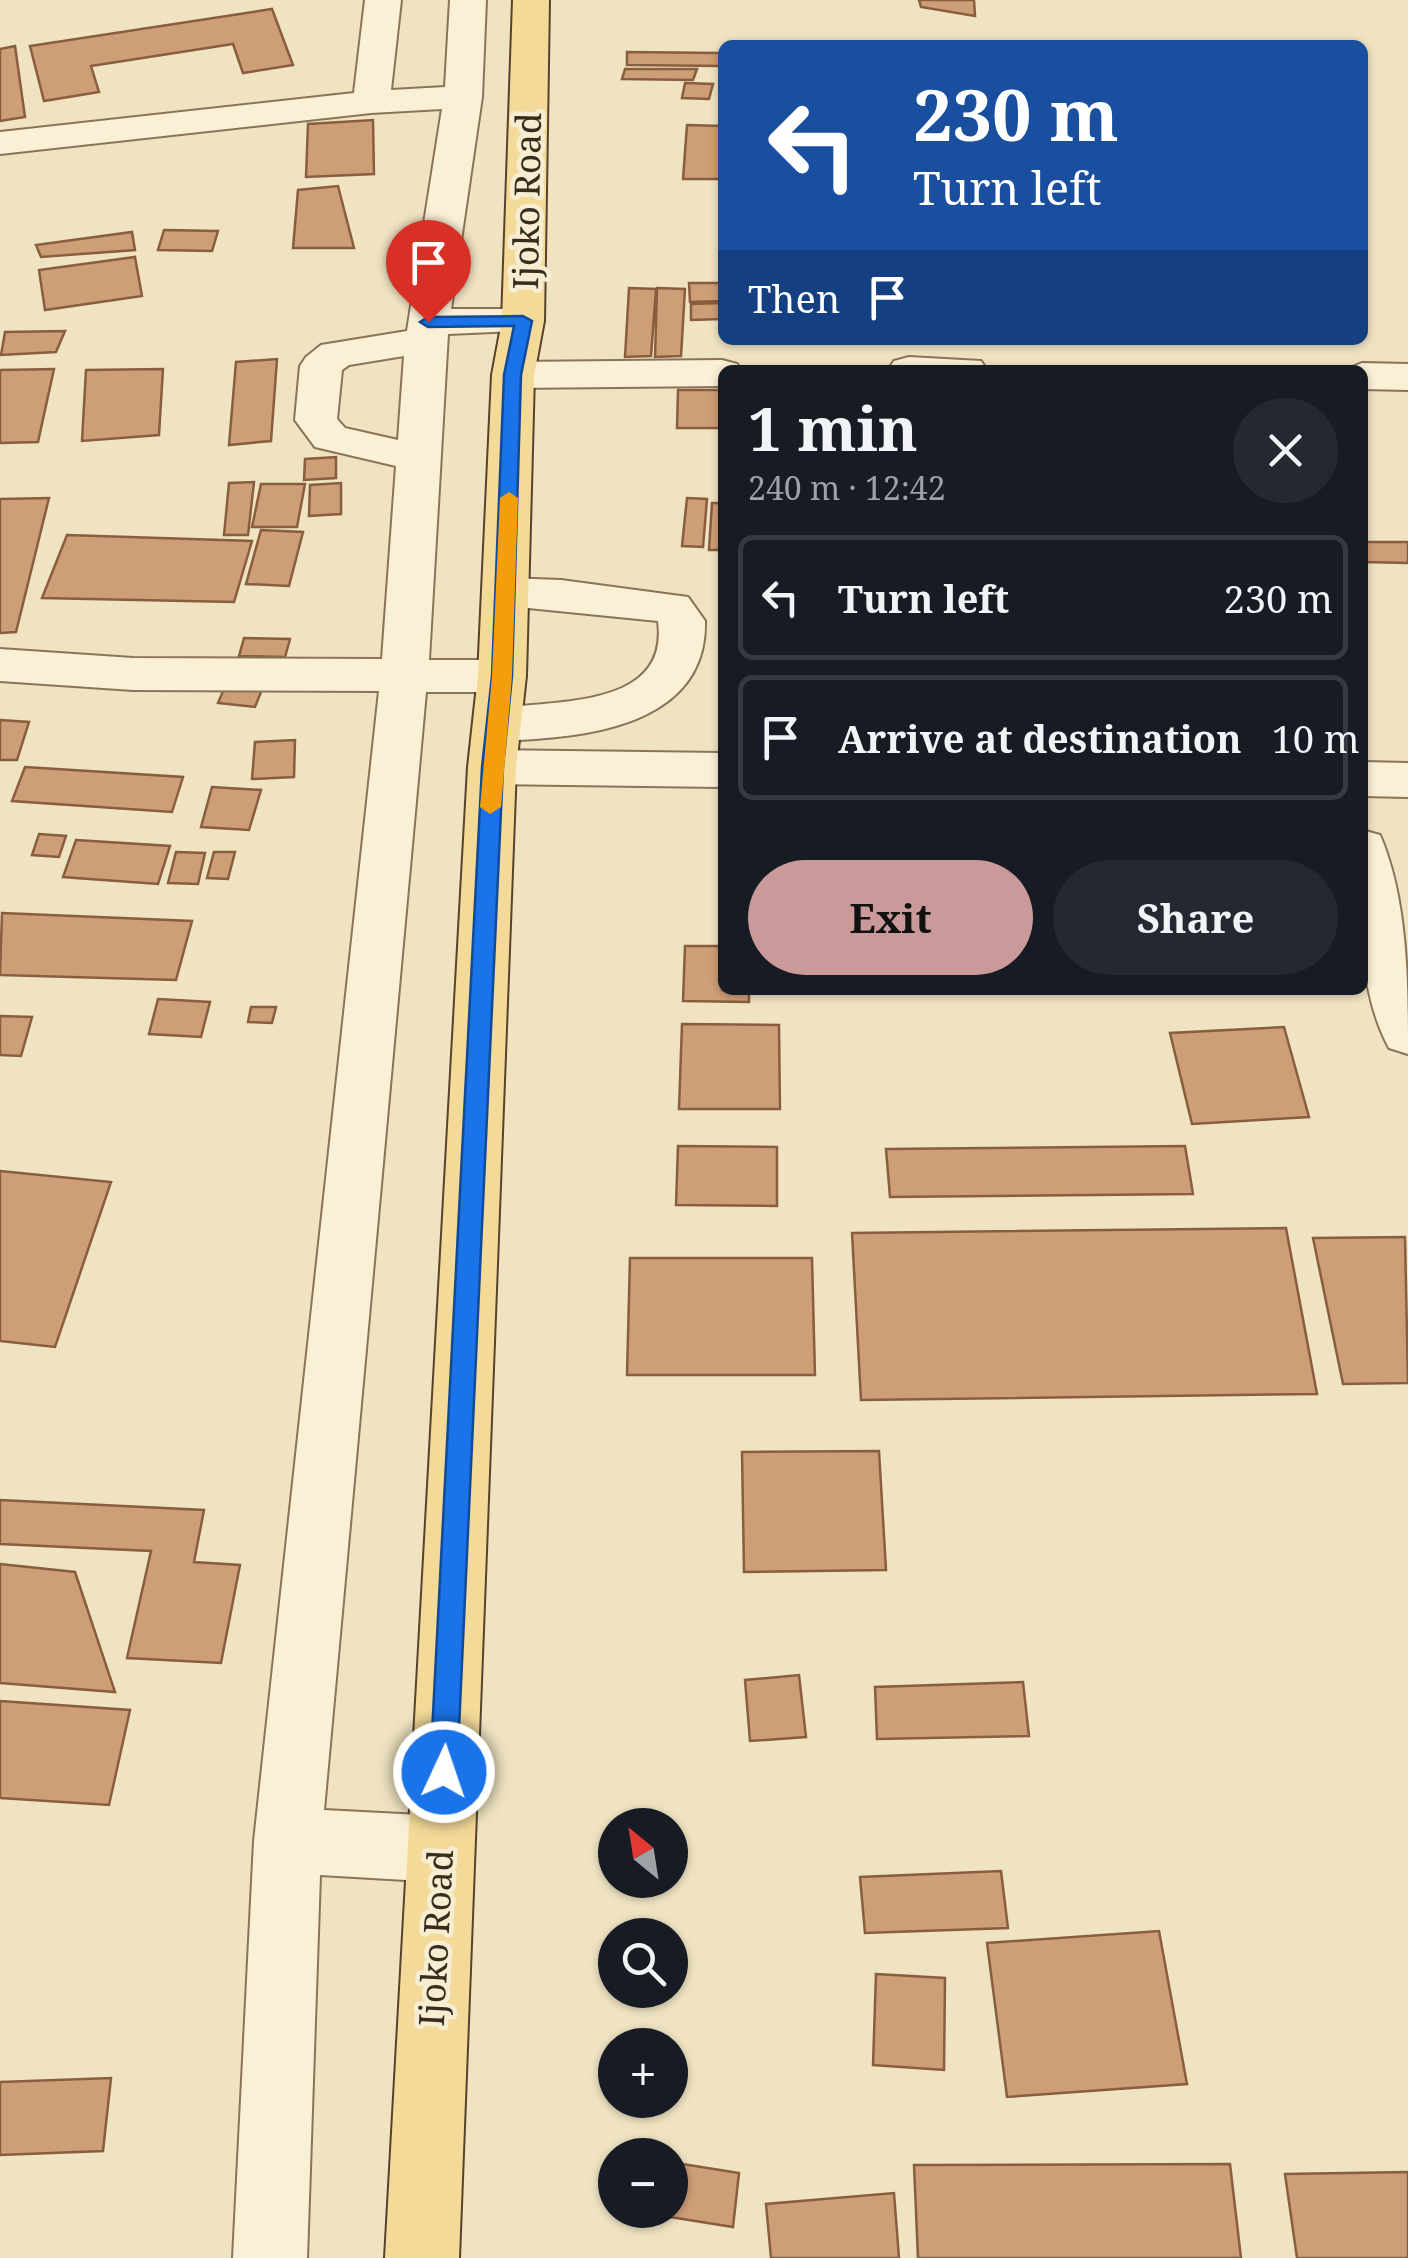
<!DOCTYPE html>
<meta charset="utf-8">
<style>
:root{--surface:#171b24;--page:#242831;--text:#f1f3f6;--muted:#9ea1a6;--line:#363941;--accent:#ca9999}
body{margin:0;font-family:"Noto Serif",serif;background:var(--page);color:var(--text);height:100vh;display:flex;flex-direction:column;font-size:38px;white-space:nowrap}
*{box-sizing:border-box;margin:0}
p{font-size:32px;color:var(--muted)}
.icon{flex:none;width:55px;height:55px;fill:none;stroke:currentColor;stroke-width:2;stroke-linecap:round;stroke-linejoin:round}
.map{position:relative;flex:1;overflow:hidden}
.details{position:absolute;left:718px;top:365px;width:650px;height:630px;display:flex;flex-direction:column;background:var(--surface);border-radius:15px;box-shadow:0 2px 8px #0004}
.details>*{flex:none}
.top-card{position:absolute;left:718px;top:40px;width:650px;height:305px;border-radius:15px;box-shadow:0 2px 8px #0004;background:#1a4fa0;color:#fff;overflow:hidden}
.needle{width:65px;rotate:330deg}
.controls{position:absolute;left:598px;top:1808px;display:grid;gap:20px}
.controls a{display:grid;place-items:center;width:90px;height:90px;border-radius:50%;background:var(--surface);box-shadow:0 2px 8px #0004;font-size:50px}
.pin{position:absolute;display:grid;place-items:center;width:85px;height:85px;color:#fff;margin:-102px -42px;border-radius:50% 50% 50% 0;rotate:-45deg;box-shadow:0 0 10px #0007}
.pin .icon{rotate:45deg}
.me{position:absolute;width:110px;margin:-55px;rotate:3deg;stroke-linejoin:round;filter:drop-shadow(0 0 8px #0008)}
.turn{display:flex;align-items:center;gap:35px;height:210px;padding:0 30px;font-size:45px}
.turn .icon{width:130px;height:130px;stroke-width:2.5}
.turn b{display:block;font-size:70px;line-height:85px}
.then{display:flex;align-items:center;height:95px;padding:0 30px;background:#0003;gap:20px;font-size:38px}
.round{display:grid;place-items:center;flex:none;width:105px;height:105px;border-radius:52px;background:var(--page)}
.summary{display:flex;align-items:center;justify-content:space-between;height:170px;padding:0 30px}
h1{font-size:60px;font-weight:700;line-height:75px}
.cta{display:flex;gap:20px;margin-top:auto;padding:20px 30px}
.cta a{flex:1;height:115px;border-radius:60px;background:var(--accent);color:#111;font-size:40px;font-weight:700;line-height:115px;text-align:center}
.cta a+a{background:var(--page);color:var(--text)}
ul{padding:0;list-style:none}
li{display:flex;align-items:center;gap:30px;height:125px;margin:0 20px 15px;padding:0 10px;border:5px solid var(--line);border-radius:15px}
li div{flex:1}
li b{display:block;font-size:38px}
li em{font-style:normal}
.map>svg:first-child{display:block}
.building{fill:#ce9e77;stroke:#895e3e;stroke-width:2.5}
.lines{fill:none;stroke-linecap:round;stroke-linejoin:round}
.minor-casing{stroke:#8a7459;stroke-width:4}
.major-casing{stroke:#57422d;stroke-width:4}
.minor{fill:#faf0d6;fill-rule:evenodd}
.major{fill:#f4da99;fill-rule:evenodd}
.route{fill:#1a73e8;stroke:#114b97;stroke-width:2.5}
.slow{fill:#f59e0b}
.labels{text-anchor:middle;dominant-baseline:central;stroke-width:9;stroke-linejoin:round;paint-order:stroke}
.street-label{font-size:35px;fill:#392c1d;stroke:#f6edd2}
</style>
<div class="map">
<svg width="1408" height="2258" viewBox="0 0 1408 2258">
<rect width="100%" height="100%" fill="#efe3c2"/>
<path class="building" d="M919 0H974L975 16 921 7Z
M272 9 293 65 243 73 233 44 91 66 99 92 44 101 30 46Z
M15 46 25 117 0 121V49Z
M627 52 722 53V66L627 65Z
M625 69H697L693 80 622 79Z
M685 83 713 84 709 99 682 98Z
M373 120 374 174 306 177 308 124Z
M687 125 722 126V179H683Z
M338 186 354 248H293L298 190Z
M164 230 218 231 212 251 158 250Z
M132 232 135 250 41 257 36 245Z
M135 257 142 296 45 310 39 270Z
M689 283H722V301L690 302Z
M629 288 656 289 651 356 625 357Z
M657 288 685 289 681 356 655 357Z
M722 303V319L691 320V304Z
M65 331 56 352 1 355 5 332Z
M277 359 271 441 229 445 236 362Z
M54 369 38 442 0 443V370Z
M163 369 159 435 82 441 86 370Z
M678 390H722V428H677Z
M336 457V478L304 480 305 459Z
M254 482 248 535H224L229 483Z
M341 483V514L309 516 310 485Z
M261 484H305L297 527H252Z
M49 498 16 632 0 633V499Z
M687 498 707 499 703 547 682 546Z
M712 503H722V550H709Z
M261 530 303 532 289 586 246 584Z
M67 535 252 541 234 602 42 598Z
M1362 542H1408V563L1364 562Z
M244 638 290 639 285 657 239 656Z
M226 684 263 687 255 707 218 703Z
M0 720 29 722 17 760H0Z
M295 740 294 777 252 779 255 742Z
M25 767 183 777 172 812 12 801Z
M212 787 261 790 249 830 201 827Z
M39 834 66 836 59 857 32 855Z
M76 840 170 846 158 884 63 877Z
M176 852 205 853 198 884 168 883Z
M214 852H235L228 879 207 878Z
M2 913 192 921 176 980 0 975Z
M685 946H722V990H749V1002L683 1001Z
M158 999 210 1002 201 1037 149 1034Z
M251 1007H276L272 1023 248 1022Z
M0 1016 32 1017 21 1056 0 1055Z
M682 1024 779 1025 780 1109H679Z
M1284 1027 1309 1117 1192 1124 1170 1033Z
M678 1146 777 1147V1206L676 1205Z
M1185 1146 1193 1194 890 1197 886 1149Z
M0 1171 111 1182 55 1347 0 1341Z
M1286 1228 1317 1394 861 1400 852 1233Z
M1405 1237 1408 1383 1343 1384 1313 1238Z
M630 1258H812L815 1375H627Z
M879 1451 886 1570 744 1572 742 1452Z
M0 1500 204 1510 194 1562 240 1565 221 1663 127 1658 151 1551 0 1544Z
M0 1564 75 1572 115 1692 0 1683Z
M799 1675 806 1737 750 1741 745 1680Z
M1023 1682 1029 1736 877 1739 875 1687Z
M0 1701 130 1710 109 1805 0 1798Z
M1001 1871 1008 1928 865 1933 860 1877Z
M1159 1931 1187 2084 1007 2097 987 1943Z
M876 1974 945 1978 944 2070 873 2065Z
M111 2078 103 2151 0 2155V2082Z
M670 2162 739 2173 733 2227 626 2210H670Z
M1230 2164 1241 2258H918L914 2165Z
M1408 2172V2258H1297L1285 2174Z
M894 2193 899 2258H771L766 2204Z"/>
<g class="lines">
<g class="minor-casing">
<path id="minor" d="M365 0H401L391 90 445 87 450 0H486L482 97 451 309H523L537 312 544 321 537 330 448 334 429 660H502L519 665 526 676 519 687 502 692H426L324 1810 440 1816 464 1826 474 1849 464 1872 440 1882 320 1875 307 2258H233L254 1841 379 691 133 690 0 681V649L133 658 382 659 396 466 315 447 295 420 300 366 306 357 321 345 407 331 442 109 371 113 0 154V132L354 93ZM404 356 398 440 345 428 337 419 342 370 349 365Z
M909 357 981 361 987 370H888L894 361Z
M722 360 737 364 741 370H722V386L513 388 498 384 492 375 498 366 513 362Z
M1362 363 1408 364V390L1362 389V370H1345Z
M505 578 561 580 688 597 705 621C707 705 628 730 557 737 532 739 505 743 480 736L473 724 480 712C535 697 671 717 658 621L489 604 482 593 489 582Z
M492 750 722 753V787L492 784 475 779 468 767 475 755Z
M1362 762 1408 763V797L1362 796Z
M1362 830 1380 835C1408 900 1408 983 1408 1054L1389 1048C1354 983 1362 902 1362 830Z"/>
</g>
<g class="major-casing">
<path id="major" d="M513 0H549L544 321 534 375 526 676 516 767 459 2258H385L468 767 478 676 492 375 502 321Z"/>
</g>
<use href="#minor" class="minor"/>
<use href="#major" class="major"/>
</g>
<path class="route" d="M523 316 532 321 521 375 512 676 503 767 457 1772 453 1781 444 1784 434 1781 430 1772 482 767 492 676 504 375 514 326 428 327 420 322 428 317Z"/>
<path class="slow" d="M509 492 518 498 512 676 501 807 490 814 480 807 492 676 500 498Z"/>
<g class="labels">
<g class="street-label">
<text transform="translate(526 201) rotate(-89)">Ijoko Road</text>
<text transform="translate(435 1938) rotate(-87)">Ijoko Road</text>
</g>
</g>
</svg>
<div class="controls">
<a><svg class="needle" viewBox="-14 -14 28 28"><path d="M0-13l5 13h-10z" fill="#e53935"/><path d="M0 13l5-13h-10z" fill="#9ea1a6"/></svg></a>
<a><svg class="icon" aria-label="search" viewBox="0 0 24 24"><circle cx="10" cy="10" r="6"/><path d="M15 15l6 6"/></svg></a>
<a>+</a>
<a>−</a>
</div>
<div class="pin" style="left:428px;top:322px;background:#d93025"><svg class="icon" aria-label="arrive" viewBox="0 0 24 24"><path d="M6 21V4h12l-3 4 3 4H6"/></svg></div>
<svg class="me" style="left:444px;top:1772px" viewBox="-20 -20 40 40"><circle r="17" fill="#1a73e8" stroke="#fff" stroke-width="3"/><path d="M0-11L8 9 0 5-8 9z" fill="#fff"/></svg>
<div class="top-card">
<div class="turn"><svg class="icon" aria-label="left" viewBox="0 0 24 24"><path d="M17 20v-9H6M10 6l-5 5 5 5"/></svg><div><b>230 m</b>Turn left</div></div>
<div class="then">Then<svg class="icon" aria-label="arrive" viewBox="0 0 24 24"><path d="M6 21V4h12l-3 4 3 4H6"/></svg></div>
</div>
<section class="details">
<div class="summary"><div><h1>1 min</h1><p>240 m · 12:42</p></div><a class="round"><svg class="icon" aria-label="close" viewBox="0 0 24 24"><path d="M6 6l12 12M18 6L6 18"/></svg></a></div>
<ul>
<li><svg class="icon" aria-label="left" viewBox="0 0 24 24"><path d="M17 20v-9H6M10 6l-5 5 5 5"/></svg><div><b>Turn left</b></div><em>230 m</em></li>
<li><svg class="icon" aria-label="arrive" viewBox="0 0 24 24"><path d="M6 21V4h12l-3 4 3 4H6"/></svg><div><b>Arrive at destination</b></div><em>10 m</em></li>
</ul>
<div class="cta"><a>Exit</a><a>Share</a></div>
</section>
</div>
